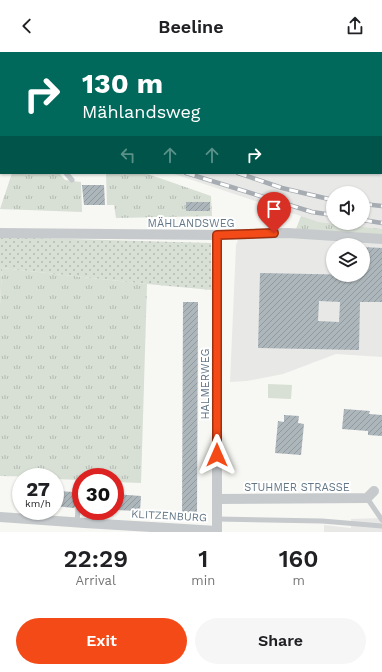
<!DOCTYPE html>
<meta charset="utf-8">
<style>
:root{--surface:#fff;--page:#f6f6f6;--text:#202124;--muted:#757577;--accent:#f44a17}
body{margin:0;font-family:"Work Sans",sans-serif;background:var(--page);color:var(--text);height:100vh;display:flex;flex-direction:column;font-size:15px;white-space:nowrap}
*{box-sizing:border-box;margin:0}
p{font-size:13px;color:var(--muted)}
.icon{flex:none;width:22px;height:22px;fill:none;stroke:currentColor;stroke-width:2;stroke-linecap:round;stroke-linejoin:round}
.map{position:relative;height:480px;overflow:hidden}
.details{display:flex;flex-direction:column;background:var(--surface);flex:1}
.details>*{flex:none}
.hud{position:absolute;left:0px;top:0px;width:382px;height:122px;box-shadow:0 1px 3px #0004;background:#00695c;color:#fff;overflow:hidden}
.controls{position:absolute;left:326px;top:134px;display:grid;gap:8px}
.controls a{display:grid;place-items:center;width:44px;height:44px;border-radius:50%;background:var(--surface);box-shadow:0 1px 3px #0004;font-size:20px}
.speed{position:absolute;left:12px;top:416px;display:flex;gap:8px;font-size:20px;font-weight:700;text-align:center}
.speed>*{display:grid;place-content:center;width:52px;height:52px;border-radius:50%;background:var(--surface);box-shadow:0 1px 3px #0004;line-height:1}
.speed small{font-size:10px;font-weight:400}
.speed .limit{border:6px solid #d22;background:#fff;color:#111}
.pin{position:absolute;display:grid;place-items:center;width:34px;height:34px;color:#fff;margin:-41px -17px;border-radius:50% 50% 50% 0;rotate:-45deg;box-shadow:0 0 4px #0007}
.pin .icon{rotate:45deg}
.me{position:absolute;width:44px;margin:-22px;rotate:0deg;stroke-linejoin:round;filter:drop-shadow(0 0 3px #0008)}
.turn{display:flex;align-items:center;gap:14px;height:84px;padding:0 16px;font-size:18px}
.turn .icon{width:52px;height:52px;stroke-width:2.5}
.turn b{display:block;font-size:28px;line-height:34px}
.lanes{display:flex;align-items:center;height:38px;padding:0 16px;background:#0003;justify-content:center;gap:20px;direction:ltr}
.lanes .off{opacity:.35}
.eta{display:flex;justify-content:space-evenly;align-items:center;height:68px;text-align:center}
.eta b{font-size:24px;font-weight:600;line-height:28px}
.primary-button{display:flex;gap:8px;margin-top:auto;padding:8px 16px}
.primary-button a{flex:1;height:46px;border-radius:24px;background:var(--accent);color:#fff;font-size:16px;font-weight:600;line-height:46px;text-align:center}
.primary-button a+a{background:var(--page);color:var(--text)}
header{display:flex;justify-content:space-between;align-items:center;height:52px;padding:0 16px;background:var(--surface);font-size:18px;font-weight:600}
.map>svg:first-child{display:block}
.built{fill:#e8e9e7;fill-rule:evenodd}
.grass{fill:url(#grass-tufts)}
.park{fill:url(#park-dots)}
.garden{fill:#d8dfd4}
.building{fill:url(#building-hatch);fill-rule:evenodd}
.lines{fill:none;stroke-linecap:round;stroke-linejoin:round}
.service{stroke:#c6cacd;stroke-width:5}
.minor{stroke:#c6cacd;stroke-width:10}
.rail-casing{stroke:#a6acb2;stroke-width:4.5}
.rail{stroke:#fff;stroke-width:3;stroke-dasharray:9;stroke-linecap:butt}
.route-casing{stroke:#9f300f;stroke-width:10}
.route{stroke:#f44a17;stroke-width:7}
.labels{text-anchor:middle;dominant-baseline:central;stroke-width:4;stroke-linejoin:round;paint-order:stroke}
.street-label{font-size:11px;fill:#637787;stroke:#fff}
</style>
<header><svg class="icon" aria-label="back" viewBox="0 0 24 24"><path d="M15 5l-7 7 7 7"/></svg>Beeline<svg class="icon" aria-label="share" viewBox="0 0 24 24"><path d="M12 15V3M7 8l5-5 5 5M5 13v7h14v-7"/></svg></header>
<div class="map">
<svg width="382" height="480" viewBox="0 0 382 480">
<defs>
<pattern id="grass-tufts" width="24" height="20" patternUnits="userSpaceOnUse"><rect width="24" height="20" fill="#d8dfd4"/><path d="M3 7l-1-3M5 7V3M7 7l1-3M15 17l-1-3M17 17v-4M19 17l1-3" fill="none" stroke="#b3bab2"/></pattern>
<pattern id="park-dots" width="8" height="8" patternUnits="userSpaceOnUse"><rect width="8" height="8" fill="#d8dfd4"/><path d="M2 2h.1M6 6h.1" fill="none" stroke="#b3bab2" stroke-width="1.8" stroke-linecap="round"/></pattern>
<pattern id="building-hatch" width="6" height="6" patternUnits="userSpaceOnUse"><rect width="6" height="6" fill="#adb6bb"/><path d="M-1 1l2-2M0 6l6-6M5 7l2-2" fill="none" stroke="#90999e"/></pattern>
</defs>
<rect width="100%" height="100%" fill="#f7f7f3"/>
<path class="built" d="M0 0H382V177L319 170 171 121H381V1H1V66ZM333 141H363V171H333Z
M239 186H318L382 191V305L336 302 283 322 247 329 230 330 236 193ZM333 193H363V223H333Z
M382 466V480H324V473L351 476V467Z"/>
<path class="grass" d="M12 121H59L65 128 81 130 82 160 0 157Z
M106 121H145L211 144 212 164 116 166 114 153H107Z
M301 164 319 170 382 177V183L296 177Z
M2 216 147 232 141 431 115 430V425H81V428L55 427V425L0 424V253Z"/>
<path class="park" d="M0 185 211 191 212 238 147 232 2 216 0 253Z"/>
<path class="garden" d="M268 332 292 333 291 347 268 346Z"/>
<path class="building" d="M82 133H104L105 153H84Z
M186 150H210V159H186Z
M363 195 382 196V250H360L359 298 258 296 260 221 363 223ZM319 249 340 250 339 270 318 269Z
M183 250H198L197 466H182Z
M344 357 370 359 369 362 382 363V384L368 383V379L342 377Z
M284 363 299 364 298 371 304 372 301 403 275 401 278 369 284 370Z
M55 439 75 440 77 443H81V453L77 452 74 456 55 454Z
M115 442 141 444 140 459 115 458Z"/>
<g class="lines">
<path class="service" d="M0 107H1
M66 121 72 128
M79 438V440
M367 446 382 468
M217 467 322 469 382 474
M77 471 78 456"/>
<path class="minor" d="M0 181 217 183 288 181 382 187
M217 447 367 446 374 439
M0 465 85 471 217 479
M217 480V183"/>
<g class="rail-casing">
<path id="rail" d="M0 33H1
M0 56H1
M186 121 312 160 333 163
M238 121 282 136 333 148
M363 152 382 154
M363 168 382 171"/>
</g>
<use href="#rail" class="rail"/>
</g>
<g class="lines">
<g class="route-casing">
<path id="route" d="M217 403V183L274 181"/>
</g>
<use href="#route" class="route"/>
</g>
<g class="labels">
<g class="street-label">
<text x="191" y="171">MÄHLANDSWEG</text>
<text transform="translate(205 332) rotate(-90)">HALMERWEG</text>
<text x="297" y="435">STUHMER STRASSE</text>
<text transform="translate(169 464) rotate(3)">KLITZENBURG</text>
</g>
</g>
</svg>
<div class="controls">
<a><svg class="icon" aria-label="sound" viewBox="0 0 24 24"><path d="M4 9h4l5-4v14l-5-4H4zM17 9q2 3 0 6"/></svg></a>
<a><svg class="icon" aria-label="layers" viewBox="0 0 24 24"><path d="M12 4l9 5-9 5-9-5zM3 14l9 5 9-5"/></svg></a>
</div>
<div class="speed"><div>27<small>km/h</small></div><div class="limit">30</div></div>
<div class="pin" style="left:274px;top:181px;background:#d93025"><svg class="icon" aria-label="arrive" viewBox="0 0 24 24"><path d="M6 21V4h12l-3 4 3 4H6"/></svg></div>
<svg class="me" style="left:217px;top:403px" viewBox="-20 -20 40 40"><path d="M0-17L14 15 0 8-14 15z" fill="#f44a17" stroke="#fff" stroke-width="4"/></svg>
<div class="hud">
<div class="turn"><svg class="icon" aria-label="right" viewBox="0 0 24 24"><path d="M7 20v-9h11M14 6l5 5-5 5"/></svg><div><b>130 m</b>Mählandsweg</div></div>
<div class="lanes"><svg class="icon off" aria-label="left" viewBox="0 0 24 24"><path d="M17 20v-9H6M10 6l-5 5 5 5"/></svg><svg class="icon off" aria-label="ahead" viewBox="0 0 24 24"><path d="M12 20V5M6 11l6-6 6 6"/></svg><svg class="icon off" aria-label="ahead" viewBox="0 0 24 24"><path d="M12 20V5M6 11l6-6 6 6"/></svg><svg class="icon" aria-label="right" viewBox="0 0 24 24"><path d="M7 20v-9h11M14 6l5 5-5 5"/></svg></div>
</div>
</div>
<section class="details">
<div class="eta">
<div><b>22:29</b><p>Arrival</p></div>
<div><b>1</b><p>min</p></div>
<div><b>160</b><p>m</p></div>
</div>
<div class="primary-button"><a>Exit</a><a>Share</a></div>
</section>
